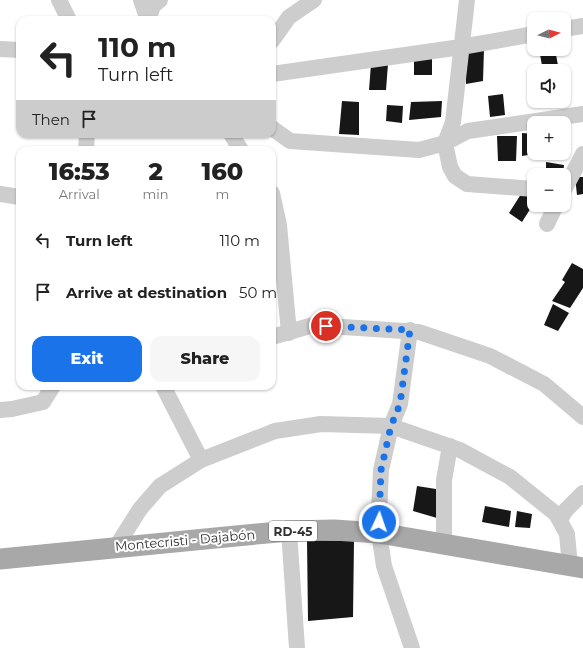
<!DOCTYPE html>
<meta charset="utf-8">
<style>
:root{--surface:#fff;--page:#f6f6f6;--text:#222;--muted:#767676;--accent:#1a73e8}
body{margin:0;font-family:Montserrat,sans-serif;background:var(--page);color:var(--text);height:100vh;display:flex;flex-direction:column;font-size:15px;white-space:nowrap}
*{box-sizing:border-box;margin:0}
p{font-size:13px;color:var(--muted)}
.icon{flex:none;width:22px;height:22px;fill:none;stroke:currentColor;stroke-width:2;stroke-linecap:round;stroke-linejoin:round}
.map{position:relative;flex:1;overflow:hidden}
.panel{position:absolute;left:16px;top:146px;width:260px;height:244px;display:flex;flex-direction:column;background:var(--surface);border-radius:12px;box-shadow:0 1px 3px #0004}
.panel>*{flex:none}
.guide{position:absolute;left:16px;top:16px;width:260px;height:122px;border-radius:12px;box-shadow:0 1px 3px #0004;background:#fff;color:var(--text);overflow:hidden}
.needle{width:26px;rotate:84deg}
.controls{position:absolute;left:527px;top:12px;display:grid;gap:8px}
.controls a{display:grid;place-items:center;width:44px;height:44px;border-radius:8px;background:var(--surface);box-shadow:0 1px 3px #0004;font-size:20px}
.pin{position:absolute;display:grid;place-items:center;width:34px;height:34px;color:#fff;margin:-17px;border:2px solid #fff;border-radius:50%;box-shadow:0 1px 4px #0007}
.me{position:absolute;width:44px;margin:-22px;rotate:3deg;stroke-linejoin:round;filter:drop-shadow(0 0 3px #0008)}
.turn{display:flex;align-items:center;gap:14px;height:84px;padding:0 16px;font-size:18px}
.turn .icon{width:52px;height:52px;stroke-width:2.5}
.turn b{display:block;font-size:28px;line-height:34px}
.then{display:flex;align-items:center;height:38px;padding:0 16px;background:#0003;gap:8px;font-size:15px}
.eta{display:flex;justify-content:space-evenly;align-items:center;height:68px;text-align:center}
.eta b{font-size:24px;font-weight:800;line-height:28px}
.action{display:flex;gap:8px;margin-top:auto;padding:8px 16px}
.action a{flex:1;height:46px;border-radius:12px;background:var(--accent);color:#fff;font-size:16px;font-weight:800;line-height:46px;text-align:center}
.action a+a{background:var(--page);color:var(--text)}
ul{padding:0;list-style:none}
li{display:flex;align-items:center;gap:12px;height:52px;padding:0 16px}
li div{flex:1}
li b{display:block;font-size:15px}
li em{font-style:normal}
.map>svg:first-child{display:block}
.building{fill:#171717}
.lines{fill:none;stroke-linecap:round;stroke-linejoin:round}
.minor{stroke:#cdcdcd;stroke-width:16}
.major{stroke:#a8a8a8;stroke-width:21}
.route{stroke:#1a73e8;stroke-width:7;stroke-dasharray:0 12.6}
.labels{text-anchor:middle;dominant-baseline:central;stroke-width:4;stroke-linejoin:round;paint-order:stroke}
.shield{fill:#fff;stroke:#6e6e6e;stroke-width:1}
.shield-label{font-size:12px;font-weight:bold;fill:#303030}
.street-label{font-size:13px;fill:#303030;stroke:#fff}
</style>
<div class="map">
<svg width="583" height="648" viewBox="0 0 583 648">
<rect width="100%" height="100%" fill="#fff"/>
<path class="building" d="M484 49 483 81 466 84 465 50Z
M539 49H555L559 71H543Z
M432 57V75H414V58Z
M371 64H388L386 90H369Z
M503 94 505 115 490 117 488 96Z
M342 101 359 102V135L339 134Z
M442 101 441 117 409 120 411 102Z
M387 105 403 106 402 123 386 121Z
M522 133 534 134V154L522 156Z
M497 136H517L516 161H498Z
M539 153H552V157L539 158Z
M546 162 564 165 563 175H546Z
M575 177H583V194L577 195Z
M523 191 534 199V203L522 222 509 213Z
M572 263 583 269V288L570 308 552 301 565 282 562 280Z
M553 304 569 313 558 331 544 325Z
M417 486 436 489 437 518 413 511Z
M485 506 511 511 509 527 482 522Z
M517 511 532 514 530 528 515 527Z
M307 540 354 541 353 617 308 621Z"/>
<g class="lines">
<path class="minor" d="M59 0 69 20
M141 0 148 20
M467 0 453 122 445 143 450 167 455 176 467 184 534 189
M148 20 153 6 160 0
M564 29 583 26
M272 41 289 17 314 0
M0 49 20 50
M272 74 461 47 534 34
M272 128 290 141 419 150 445 143 468 131 583 114
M231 134 241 150
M86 150 87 134
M564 190 583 154
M272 193 279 225 289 333
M0 194 20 197
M547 224 556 205
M272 337 313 325 419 332 490 356 544 384 583 417
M163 386 201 460
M0 410 12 409 43 402 53 386
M560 520 565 511 583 493
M289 531 297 648
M379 533 384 566 412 648
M378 535 381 470 391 426 400 404 410 330
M444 544V480L450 446
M116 547 140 509 160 486 201 460 275 431 321 424 391 426 460 450 510 477 556 514 567 534 570 566"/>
<path class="major" d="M0 559 236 536 289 531 334 530 379 533 583 568"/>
</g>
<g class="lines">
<path class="route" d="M326 326 410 330 400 404 391 426 381 470 379 522"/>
</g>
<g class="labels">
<rect class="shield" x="269" y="521" width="48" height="20" rx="3"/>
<g class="shield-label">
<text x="293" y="531">RD-45</text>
</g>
<g class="street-label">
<text transform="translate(185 540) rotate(-5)">Montecristi - Dajabón</text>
</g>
</g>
</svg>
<div class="controls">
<a><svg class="needle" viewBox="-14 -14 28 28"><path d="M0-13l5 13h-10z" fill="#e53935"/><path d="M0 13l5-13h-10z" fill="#767676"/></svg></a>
<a><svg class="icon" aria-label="sound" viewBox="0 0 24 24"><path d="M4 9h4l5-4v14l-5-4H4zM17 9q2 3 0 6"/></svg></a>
<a>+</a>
<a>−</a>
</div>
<div class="pin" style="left:326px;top:326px;background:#d93025"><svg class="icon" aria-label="arrive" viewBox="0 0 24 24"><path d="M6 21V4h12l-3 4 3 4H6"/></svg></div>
<svg class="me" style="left:379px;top:522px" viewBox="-20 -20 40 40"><circle r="17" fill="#1a73e8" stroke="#fff" stroke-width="3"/><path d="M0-11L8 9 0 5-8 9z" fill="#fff"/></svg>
<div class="guide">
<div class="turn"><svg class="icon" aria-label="left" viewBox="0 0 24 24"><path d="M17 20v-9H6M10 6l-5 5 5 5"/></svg><div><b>110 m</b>Turn left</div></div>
<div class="then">Then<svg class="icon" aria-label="arrive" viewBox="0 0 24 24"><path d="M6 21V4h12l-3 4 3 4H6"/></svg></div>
</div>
<section class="panel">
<div class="eta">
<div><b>16:53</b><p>Arrival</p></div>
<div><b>2</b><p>min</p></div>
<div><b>160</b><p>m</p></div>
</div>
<ul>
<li><svg class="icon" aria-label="left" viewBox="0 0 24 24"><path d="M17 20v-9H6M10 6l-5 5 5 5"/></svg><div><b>Turn left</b></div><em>110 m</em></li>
<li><svg class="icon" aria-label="arrive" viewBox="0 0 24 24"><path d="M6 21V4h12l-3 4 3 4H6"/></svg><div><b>Arrive at destination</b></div><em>50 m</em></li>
</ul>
<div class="action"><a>Exit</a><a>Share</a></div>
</section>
</div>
